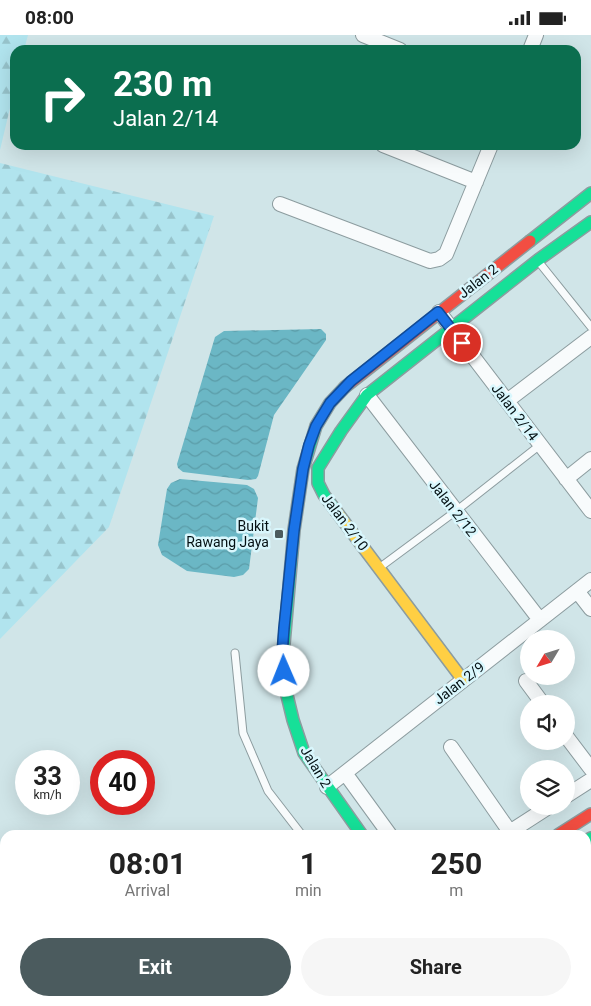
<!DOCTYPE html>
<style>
:root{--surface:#fff;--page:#f6f6f6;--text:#222;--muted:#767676;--accent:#4b5b5e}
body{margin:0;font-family:Roboto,sans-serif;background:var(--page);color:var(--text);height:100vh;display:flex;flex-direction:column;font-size:19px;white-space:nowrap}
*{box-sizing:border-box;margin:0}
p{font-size:16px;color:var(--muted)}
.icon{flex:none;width:28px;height:28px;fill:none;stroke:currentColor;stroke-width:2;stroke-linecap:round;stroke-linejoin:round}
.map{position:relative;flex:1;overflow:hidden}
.drawer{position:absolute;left:0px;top:795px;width:591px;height:176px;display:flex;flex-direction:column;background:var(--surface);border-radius:15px 15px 0 0;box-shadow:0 5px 20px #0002}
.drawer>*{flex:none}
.guide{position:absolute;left:10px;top:10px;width:571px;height:105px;border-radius:15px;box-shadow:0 5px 20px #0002;background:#0b6e4f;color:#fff;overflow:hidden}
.needle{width:32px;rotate:232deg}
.fabs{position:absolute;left:520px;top:595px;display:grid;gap:10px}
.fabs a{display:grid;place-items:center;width:55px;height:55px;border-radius:50%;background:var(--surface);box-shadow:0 5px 20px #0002;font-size:25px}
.speed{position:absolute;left:15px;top:715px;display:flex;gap:10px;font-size:25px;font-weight:700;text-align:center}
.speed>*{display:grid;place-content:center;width:65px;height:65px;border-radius:50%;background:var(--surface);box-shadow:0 5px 20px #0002;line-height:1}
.speed small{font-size:12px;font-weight:400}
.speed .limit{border:8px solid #d22;background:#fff;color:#111}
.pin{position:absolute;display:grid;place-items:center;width:42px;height:42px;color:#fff;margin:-21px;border:2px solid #fff;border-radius:50%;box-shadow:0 1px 5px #0007}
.me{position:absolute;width:55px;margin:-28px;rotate:359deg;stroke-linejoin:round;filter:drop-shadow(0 0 4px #0008)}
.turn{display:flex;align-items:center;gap:18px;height:105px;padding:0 20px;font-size:22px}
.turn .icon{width:65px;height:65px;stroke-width:2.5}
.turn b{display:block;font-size:35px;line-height:42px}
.eta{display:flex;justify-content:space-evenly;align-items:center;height:85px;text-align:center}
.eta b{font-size:30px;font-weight:700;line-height:35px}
.cta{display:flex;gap:10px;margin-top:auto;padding:10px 20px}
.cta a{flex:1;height:58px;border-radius:30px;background:var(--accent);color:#fff;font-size:20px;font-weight:700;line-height:58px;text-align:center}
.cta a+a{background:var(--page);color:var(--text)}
.status{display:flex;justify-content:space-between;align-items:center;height:35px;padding:0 25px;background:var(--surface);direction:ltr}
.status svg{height:14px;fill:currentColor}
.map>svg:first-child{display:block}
.forest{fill:url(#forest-firs)}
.water{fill:url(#water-waves)}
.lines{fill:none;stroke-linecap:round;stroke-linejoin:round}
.lane-casing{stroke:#8c9c9f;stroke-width:9}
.street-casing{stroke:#8c9c9f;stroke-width:16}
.fast-casing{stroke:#8c9c9f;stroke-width:14}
.slow-casing{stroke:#8c9c9f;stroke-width:14}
.jam-casing{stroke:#8c9c9f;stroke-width:14}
.lane{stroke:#f8fbfc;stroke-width:7}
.street{stroke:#f8fbfc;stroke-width:14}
.fast{stroke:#16e098;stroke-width:11}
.slow{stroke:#ffcf43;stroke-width:11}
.jam{stroke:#f24e42;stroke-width:11}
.route-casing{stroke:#114b97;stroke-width:12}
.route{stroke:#1a73e8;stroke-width:9}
.poi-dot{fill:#4b5b5e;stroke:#d9f7fd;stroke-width:2}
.labels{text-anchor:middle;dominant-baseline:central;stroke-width:5;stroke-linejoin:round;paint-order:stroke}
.street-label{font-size:14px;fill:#041013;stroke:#d9f7fd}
.poi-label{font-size:14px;fill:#041013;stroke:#d9f7fd;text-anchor:end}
</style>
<div class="status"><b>08:00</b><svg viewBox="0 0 49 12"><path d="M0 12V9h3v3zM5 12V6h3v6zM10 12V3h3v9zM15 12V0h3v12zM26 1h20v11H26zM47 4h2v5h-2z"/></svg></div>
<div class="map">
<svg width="591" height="971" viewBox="0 0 591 971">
<defs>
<pattern id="forest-firs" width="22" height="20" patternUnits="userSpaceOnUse" patternTransform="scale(1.25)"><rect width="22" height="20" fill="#b1e4ee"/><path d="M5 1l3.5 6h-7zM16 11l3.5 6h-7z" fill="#97c3cb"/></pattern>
<pattern id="water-waves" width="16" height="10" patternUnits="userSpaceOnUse" patternTransform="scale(1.25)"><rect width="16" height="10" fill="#6bb7c5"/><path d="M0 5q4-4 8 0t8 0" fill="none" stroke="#5b9ca8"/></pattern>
</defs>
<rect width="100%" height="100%" fill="#d0e5e8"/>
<path class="forest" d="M0 0H28L24 15H15V52L0 115Z
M0 128 214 181 109 492 0 604Z"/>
<path class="water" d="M321 294 326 299V305L274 380 258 441 256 444 248 445 183 437 178 433 177 429 215 302 224 296Z
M180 444 247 450 254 454 258 463 249 534 243 540 234 542 187 536 162 520 158 510 167 454 171 448Z"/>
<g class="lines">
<g class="lane-casing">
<path id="lane" d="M538 226 591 292
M379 533 456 476 540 410
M235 618 243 698 268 756 302 800
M573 966 576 971
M240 971 246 966"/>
</g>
<g class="street-casing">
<path id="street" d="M363 0 400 15
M530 15 536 0
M383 110 476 147
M280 169 430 226 439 224 446 219 491 110
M439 277 591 476
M367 360 540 585
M507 366 591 302
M566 444 591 424
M577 556 591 574
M526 646 543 669
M566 701 591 734
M451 712 510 797
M345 738 390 800
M327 752 591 545
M566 761 591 745
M505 800 550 771
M586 837 591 834
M586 909 591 916
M518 966 521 971"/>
</g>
<g class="fast-casing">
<path id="fast" d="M530 206 591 158
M345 352 330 368 316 391 303 434 294 495 283 620 285 652 293 685 304 718 362 800
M336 476 324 460 318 448V433L341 396 367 360 538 225 591 187
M586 806 591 803
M310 971 316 966
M357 971 363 966"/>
</g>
<g class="slow-casing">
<path id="slow" d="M336 476 463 645"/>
</g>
<g class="jam-casing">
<path id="jam" d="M345 352 530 206
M558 800 591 779"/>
</g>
<use href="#lane" class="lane"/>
<use href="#street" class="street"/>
<use href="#fast" class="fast"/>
<use href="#slow" class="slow"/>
<use href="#jam" class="jam"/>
</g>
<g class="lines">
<g class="route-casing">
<path id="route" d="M284 636 282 620 284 593 294 495 303 434 309 410 316 391 330 368 351 346 438 277 462 308"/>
</g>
<use href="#route" class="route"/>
</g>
<rect class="poi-dot" x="274" y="494" width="10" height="10" rx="2.5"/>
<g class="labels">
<g class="street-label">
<text transform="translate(478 246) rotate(-38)">Jalan 2</text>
<text transform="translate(515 377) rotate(53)">Jalan 2/14</text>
<text transform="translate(453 473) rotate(52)">Jalan 2/12</text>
<text transform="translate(345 487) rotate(53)">Jalan 2/10</text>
<text transform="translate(459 648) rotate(-38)">Jalan 2/9</text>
<text transform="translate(316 732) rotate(59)">Jalan 2</text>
</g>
<g class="poi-label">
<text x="269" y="491">Bukit<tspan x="269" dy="16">Rawang Jaya</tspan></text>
</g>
</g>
</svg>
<div class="fabs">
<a><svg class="needle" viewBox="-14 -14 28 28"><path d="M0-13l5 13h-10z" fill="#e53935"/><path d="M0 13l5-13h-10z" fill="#767676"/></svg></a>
<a><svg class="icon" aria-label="sound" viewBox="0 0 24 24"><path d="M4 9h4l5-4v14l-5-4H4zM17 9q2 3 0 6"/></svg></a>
<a><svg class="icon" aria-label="layers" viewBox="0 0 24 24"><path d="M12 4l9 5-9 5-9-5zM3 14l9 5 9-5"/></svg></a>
</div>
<div class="speed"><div>33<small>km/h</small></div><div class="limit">40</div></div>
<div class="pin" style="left:462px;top:308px;background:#d93025"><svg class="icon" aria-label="arrive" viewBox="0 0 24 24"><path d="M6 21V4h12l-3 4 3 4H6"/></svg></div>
<svg class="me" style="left:284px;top:636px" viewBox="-20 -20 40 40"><circle r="19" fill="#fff"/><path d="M0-13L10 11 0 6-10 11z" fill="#1a73e8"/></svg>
<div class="guide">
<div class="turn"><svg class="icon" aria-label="right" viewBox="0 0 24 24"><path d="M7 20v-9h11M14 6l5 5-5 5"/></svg><div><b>230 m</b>Jalan 2/14</div></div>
</div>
<section class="drawer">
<div class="eta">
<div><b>08:01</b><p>Arrival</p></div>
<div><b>1</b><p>min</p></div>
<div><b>250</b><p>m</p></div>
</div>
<div class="cta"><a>Exit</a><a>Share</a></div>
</section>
</div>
